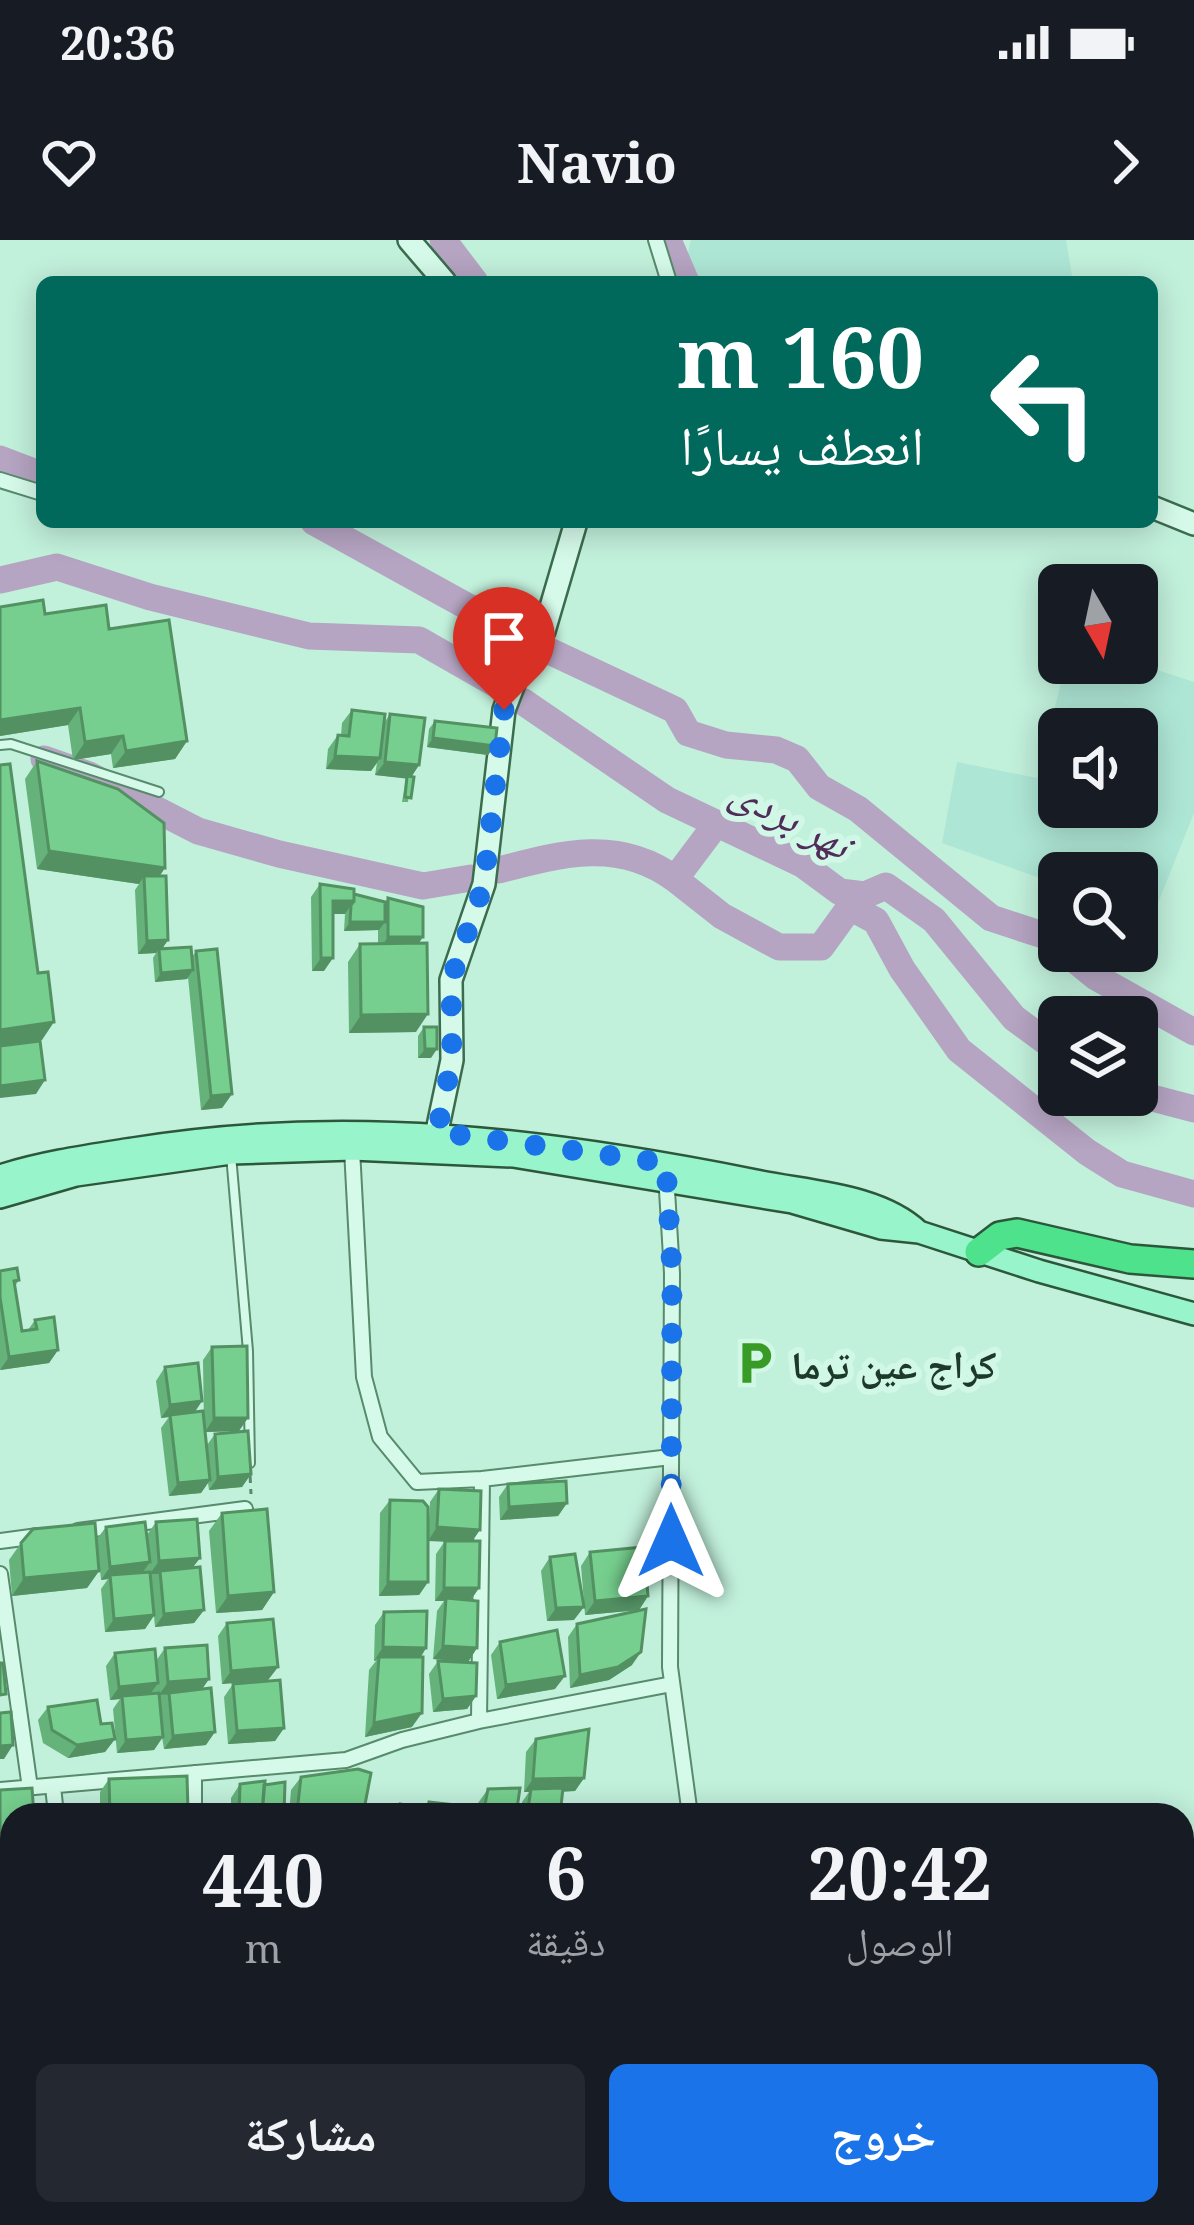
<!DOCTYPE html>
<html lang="ar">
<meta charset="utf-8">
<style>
:root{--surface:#171b24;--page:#242831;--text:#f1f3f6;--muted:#9ea1a6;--accent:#1a73e8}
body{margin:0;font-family:"Noto Serif","Noto Naskh Arabic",serif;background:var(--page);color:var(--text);direction:rtl;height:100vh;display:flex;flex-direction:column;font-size:45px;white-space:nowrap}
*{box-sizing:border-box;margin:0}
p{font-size:39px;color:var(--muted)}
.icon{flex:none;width:66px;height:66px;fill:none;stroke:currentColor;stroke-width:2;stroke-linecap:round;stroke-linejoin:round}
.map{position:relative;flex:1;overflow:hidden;direction:ltr}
.panel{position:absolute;left:0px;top:1563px;width:1194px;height:423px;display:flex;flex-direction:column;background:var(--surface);border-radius:36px 36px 0 0;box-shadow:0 6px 30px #0003;direction:rtl}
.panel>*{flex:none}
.top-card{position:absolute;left:36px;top:36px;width:1122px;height:252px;border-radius:18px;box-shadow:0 6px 30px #0003;direction:rtl;background:#00695c;color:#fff;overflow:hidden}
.needle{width:78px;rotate:171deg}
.fabs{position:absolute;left:1038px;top:324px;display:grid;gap:24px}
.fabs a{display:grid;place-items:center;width:120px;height:120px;border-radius:18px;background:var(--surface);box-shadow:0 6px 30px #0003;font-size:60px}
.pin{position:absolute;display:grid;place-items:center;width:102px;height:102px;color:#fff;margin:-123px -51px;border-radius:50% 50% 50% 0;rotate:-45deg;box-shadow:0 0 12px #0007}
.pin .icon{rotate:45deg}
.me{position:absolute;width:132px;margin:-66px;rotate:0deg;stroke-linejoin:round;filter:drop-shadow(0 0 9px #0008)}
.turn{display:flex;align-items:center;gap:42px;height:252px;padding:0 36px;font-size:54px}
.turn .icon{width:156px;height:156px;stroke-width:2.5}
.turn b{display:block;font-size:84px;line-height:102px}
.eta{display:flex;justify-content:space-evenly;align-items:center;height:204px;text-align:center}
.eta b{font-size:72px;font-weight:700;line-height:84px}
.primary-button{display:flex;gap:24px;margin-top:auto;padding:24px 36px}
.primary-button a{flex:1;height:138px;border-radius:18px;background:var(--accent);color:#fff;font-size:48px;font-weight:700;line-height:138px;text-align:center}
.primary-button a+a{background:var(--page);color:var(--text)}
.status{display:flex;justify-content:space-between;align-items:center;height:84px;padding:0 60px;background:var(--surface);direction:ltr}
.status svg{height:33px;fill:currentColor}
header{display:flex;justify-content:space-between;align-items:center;height:156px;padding:0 36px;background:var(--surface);font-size:54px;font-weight:700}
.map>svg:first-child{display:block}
.farmland{fill:#aee6d5;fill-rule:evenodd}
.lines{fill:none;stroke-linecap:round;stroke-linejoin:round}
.river{stroke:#b5a4c2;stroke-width:27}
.lane-casing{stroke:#588a6c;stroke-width:12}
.street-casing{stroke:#588a6c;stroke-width:18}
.secondary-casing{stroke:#3b6c4d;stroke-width:26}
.primary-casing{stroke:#2d573b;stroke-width:26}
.highway-casing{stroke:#2d573b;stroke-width:32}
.path{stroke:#588a6c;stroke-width:3;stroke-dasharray:9 6;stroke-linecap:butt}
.lane{stroke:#d5faea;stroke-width:8}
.street{stroke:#d5faea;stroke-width:14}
.secondary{stroke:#d5faea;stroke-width:21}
.primary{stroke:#98f4ca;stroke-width:21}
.highway{stroke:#4fe28d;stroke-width:27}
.wall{fill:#65b27a}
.shaded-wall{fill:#539163}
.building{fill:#76cf8e;stroke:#539163;stroke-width:3}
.route{stroke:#1a73e8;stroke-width:21;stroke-dasharray:0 37.8}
.labels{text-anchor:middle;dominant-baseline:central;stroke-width:12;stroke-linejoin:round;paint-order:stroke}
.poi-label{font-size:39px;font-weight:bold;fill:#1d3927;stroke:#d1f7e7;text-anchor:start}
.water-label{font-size:42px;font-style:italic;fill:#502c59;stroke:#d1f7e7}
</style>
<div class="status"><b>20:36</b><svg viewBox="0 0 49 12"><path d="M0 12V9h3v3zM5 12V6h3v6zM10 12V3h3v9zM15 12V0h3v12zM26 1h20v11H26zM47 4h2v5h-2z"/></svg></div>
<header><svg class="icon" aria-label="forward" viewBox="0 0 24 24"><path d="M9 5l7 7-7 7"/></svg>Navio<svg class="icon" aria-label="heart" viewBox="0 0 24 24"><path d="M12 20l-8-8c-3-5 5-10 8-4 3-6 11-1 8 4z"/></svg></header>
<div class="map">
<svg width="1194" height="1985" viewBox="0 0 1194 1985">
<rect width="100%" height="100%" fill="#c1f0db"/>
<path class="farmland" d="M691 0H1066L1073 42H694L685 26Z
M1066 423H1136L1194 442V573L1152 678 1137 673V633H1059V645L942 603 957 522 1037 538ZM1059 489H1137V567H1059Z"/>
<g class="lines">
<path class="river" d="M443 0 475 42
M668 0 686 42
M0 219 42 235
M314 282 519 395
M0 340 57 327 150 357 309 396 419 400 503 448
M545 409 675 470 688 493 726 505 776 510 797 519 819 547 858 569 991 678 1046 696 1059 707
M522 461 667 560 802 624 840 652 865 655 886 646 934 680 1014 778 1059 811
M44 519 89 535 198 591 279 614 423 646 471 638
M717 583 675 639 722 676 779 707H821L850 667 876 681 902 729 959 810 1087 912 1122 934 1194 954
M499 630C563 613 620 598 675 639
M1064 711 1096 737 1194 792
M1137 854 1194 869"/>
<g class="lane-casing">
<path id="lane" d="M0 505 11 504 159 552
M231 915 248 1111 250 1223"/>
</g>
<g class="street-casing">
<path id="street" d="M656 0 669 42
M0 240 42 253
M352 909 364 1137 380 1197 417 1242 482 1239
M666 934 672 1033 670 1427 690 1575
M78 1291 245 1269
M0 1301 38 1296
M0 1334 30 1548
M479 1481 482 1239 671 1217
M194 1533V1575
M53 1546 56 1575
M0 1550 346 1520 402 1500 479 1481 672 1444
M0 1758 12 1757
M0 1903 12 1904
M870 1974 871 1985
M999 1974 1004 1985"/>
</g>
<g class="secondary-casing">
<path id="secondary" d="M409 0 445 42
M1152 267 1194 284
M433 910 452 820 451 740 484 644 504 470 519 431 544 391 576 282"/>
</g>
<g class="primary-casing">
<path id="primary" d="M0 936C44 922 88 916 133 909 347 874 545 899 756 941 808 952 879 954 919 992
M0 957 76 935 231 913 352 909 513 916 792 962 881 988 919 992 1039 1031 1194 1074"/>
</g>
<g class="highway-casing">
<path id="highway" d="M979 1012 1000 996 1017 993 1130 1019 1194 1024"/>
</g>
<path class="path" d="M250 1234 251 1254"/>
<use href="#lane" class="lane"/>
<use href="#street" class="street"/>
<use href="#secondary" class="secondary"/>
<use href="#primary" class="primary"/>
<use href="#highway" class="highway"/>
</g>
<path class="wall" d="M0 367 45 374 109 389 187 501 175 519 113 528 111 514 73 520 68 485 0 496Z
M352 470 384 483 390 474 419 525 411 537 408 562H402L406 538 375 535 377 523 371 531 326 529 328 509 338 495 341 496 342 483Z
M435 481 495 506 488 515 427 507 429 489Z
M37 521 159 636 168 700 162 709 192 717 196 711 232 854 222 868 201 870 188 737 187 739 155 742 153 718 156 713 138 714 135 650 139 644 37 629 25 539Z
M320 644 385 662 388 658 423 697 418 703 416 792 349 793 348 722 360 704H378V690L344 691 345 674H333L324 731H312L311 657Z
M424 787 431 818H418V796Z
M0 1031 19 1040 15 1046 22 1091 28 1090 35 1080 58 1110 49 1123 0 1130Z
M212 1107 239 1191 205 1192 207 1205 215 1194 251 1234 242 1247 209 1250 208 1243 201 1253 169 1256 161 1188 169 1177 161 1178 156 1141 165 1127 202 1161 195 1172 204 1185 203 1120Z
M508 1244 567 1263 558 1276 500 1280 499 1257Z
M439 1249 472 1301 479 1348 471 1360 477 1408 468 1422 433 1419 437 1371 444 1361H435L436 1314 445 1301H428V1342L419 1355 379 1356 380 1273 390 1260 428 1297 430 1262Z
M222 1273 274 1352 262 1370 216 1373 209 1291Z
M156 1282 200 1318 193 1327 204 1370 194 1383 155 1387 154 1376 145 1389 105 1392 101 1349 108 1339 101 1340 98 1310 99 1331 87 1348 12 1356 9 1320 21 1303 96 1300 106 1287 147 1295Z
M590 1312 648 1356 639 1370 585 1375 581 1326Z
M550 1317 574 1380 547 1381 541 1331Z
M384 1372 426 1408 421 1417 412 1487 365 1497 369 1430 376 1421H374L375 1385Z
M227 1383 278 1427 268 1440 222 1444 218 1396Z
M577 1384 632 1425 609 1440 570 1448 568 1397Z
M500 1402 555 1449 497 1459 491 1415Z
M165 1408 209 1439 202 1449 206 1505 164 1509 162 1497 154 1510 117 1513 113 1469 120 1459 110 1460 106 1426 115 1413 156 1421Z
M438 1421 476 1456 467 1469 433 1472 429 1434Z
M233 1444 284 1488 275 1501 228 1504 224 1457Z
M48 1467 101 1484 115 1499 105 1512 68 1518 43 1503 38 1480Z
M536 1499 584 1538 575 1551 563 1552 560 1575H520L522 1562 529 1552H524L526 1512Z
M301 1537 363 1575H289L291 1550Z
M109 1539 188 1571 191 1575H100V1552Z
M240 1544 264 1545 284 1575H231V1558Z
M488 1549 516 1575H476L478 1563Z
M0 1550 12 1575V1727L5 1728 3 1715H0Z
M126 1974H186L187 1980 183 1985H126Z
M284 1974H327L328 1985H285Z
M359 1974H457V1983L456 1985H411V1983L410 1985H359Z
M462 1974H506L504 1985H461Z"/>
<path class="shaded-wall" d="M80 468 68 485 0 496V480Z
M123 496 111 514 73 520 85 502Z
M433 498 495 506 488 515 427 507Z
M187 501 175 519 113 528 126 511Z
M335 516 380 518 371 531 326 529Z
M385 522 419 525 410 539 375 535Z
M49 611 165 628 153 646 144 636 139 644 37 629Z
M333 661H354L345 674H323Z
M350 682H385L379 690 344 691Z
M388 697H423L414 710 378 711Z
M168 700 159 713V709L156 713 138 714 147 701Z
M321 718H333L324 731H312Z
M193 730 187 739 155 742 161 733Z
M428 774 416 792 349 793 361 775Z
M54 782 42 800 0 806V790Z
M425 809H437L431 818H418Z
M45 840 36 854 0 858V846Z
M232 854 222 868 201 870 211 856Z
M58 1110 49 1123 0 1130 9 1117Z
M202 1161 193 1174 161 1178 170 1165Z
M214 1178H248L239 1191 205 1192Z
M251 1234 242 1247 209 1250 218 1237Z
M210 1240 201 1253 169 1256 178 1243Z
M567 1263 558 1276 500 1280 509 1267Z
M437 1287 480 1290 471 1303 428 1301Z
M200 1318 190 1331H160L158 1334H150L159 1321Z
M150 1322 141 1335H110L108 1339 101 1340 110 1327Z
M99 1331 87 1348 12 1356 24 1338Z
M388 1342H428L419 1355 379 1356Z
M444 1348H479L469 1362 446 1358 444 1361H435Z
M274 1352 262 1370 216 1373 228 1356Z
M648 1356 639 1370 585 1375 595 1361Z
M584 1367 574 1380 547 1381 556 1368Z
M204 1370 194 1383 155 1387 164 1374Z
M154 1375 145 1389 105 1392 114 1379Z
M443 1406 477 1408 468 1422 433 1419Z
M383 1407 426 1408 417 1422 379 1417 374 1421Z
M641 1412 632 1425 609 1440 570 1448 580 1435Z
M278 1427 268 1440 222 1444 231 1431Z
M565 1436 555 1449 497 1459 506 1445Z
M209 1439 200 1452 159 1455 168 1442Z
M158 1443 149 1456H122L120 1459 110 1460 119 1447Z
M476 1456 467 1469 433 1472 443 1459Z
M422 1473 412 1487 365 1497 374 1483Z
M284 1488 275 1501 228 1504 237 1491Z
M215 1492 206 1505 164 1509 173 1496Z
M163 1497 154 1510 117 1513 126 1500Z
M115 1499 105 1512 68 1518 77 1505Z
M13 1505 4 1519H0V1506Z
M584 1538 575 1551 524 1552 533 1539Z
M297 1572 363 1575H295Z
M12 1596V1609H0V1597Z
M12 1651V1663L0 1664V1652Z
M12 1702 3 1715H0V1703Z
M187 1980 183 1985H137L139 1982Z
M369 1980 412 1982 410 1985H365Z
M421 1982 457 1983 456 1985H418Z"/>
<path class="building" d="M43 360 45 374 106 365 109 389 169 380 187 501 126 511 123 496 85 502 80 468 0 480V367Z
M352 470 385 474 380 518 335 516 338 495 349 496Z
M390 474 425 478 419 525 385 522Z
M435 481 497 488 495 506 433 498Z
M37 521 118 549 164 583 165 628 49 611Z
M10 524 38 733 48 732 54 782 0 790V525Z
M407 536 414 537 411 558 405 557Z
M144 636H166L168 700 147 701Z
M320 644 354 649V661H333V718H321Z
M354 654 385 662V682H350L351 665 354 661Z
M388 658 423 667V697H388Z
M427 703 428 774 361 775 360 704Z
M191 707 193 730 161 733 159 709Z
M217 709 232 854 211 856 196 711Z
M424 787H437V809H425Z
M40 801 45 840 0 846V806Z
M17 1028 19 1040 14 1041 22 1091 37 1089 35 1080 54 1077 58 1110 9 1117 0 1057V1031Z
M247 1106 248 1178H214L212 1107Z
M198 1123 202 1161 170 1165 165 1127Z
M203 1171 210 1240 178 1243 170 1175Z
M248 1191 251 1234 218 1237 215 1194Z
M566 1241 567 1263 509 1267 508 1244Z
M439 1249 481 1251 480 1290 437 1287Z
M390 1260 423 1261 428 1267V1342H388Z
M267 1269 274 1352 228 1356 222 1273Z
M197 1279 200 1318 159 1321 156 1282Z
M145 1282 150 1322 110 1327 106 1287Z
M95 1283 99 1331 24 1338 21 1303 33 1289Z
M445 1301H480L479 1348H444Z
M644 1307 648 1356 595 1361 590 1312Z
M575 1314 584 1367 556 1368 550 1317Z
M200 1327 204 1370 164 1374 160 1331Z
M150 1332 154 1375 114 1379 110 1335Z
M446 1358 478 1361 477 1408 443 1406Z
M646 1369 641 1412 618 1427 580 1435 577 1384Z
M427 1371 426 1408 383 1407 384 1372Z
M273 1379 278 1427 231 1431 227 1383Z
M557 1390 565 1436 506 1445 500 1402Z
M207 1405 209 1439 168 1442 165 1408Z
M155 1409 158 1443 119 1447 115 1413Z
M379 1417H423L422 1473 374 1483Z
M438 1421 477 1423 476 1456 443 1459Z
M0 1423H3L6 1454 0 1455Z
M280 1440 284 1488 237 1491 233 1444Z
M211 1448 215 1492 173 1496 169 1453Z
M159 1453 163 1497 126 1500 122 1456Z
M97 1460 101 1484 112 1483 115 1499 77 1505 52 1490 48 1467Z
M11 1472 13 1505 0 1506V1473Z
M589 1489 584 1538 533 1539 536 1499Z
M358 1529 371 1533 363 1575 297 1572 301 1537Z
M187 1536 188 1571 113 1573 110 1575 109 1539Z
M265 1541 262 1575H239L240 1544Z
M285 1542 284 1575H262L264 1545Z
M32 1548 34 1575H12V1596L0 1597V1550Z
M520 1548 516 1575H483L488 1549Z
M563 1548 560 1575H527L531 1549Z
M429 1562 474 1567 472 1575H426Z
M400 1564 418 1567 416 1575H376V1570L398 1572Z
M191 1571V1575H113V1573Z
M12 1608V1651L0 1652V1609Z
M12 1662V1702L0 1703V1663Z
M139 1974H186L187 1980 139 1982Z
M295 1974H327L328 1985H296Z
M369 1974H412V1982L369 1980Z
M421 1974H457V1983L421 1982Z
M471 1974H506L505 1983 471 1984Z"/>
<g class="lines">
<path class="route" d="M504 470 484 644 451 740 452 820 437 892 666 923 672 1033 671 1301"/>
</g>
<defs>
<g id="parking-bare" transform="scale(3.6)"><path d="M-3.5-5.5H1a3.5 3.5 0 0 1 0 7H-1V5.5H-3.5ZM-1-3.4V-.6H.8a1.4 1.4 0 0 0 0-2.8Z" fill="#379b26" stroke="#d1f7e7" stroke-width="2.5" paint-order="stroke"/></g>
</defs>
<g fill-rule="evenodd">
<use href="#parking-bare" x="755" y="1123"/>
</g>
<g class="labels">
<g class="poi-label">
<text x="791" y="1123">كراج عين ترما</text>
</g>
<g class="water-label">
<text transform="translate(792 576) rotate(28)">نهر بردى</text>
</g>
</g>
</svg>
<div class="fabs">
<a><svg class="needle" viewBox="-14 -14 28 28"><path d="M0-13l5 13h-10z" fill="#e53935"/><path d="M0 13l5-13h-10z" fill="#9ea1a6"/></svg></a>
<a><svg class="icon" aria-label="sound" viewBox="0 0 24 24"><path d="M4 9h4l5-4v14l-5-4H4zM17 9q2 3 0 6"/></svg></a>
<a><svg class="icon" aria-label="search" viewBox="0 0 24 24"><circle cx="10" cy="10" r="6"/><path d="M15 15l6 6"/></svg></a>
<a><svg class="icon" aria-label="layers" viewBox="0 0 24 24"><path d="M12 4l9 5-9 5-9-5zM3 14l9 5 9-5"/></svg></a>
</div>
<div class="pin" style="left:504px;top:470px;background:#d93025"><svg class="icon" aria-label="arrive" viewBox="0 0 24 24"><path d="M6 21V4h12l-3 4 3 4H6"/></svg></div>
<svg class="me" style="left:671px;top:1301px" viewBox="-20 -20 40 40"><path d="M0-17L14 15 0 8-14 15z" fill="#1a73e8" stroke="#fff" stroke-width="4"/></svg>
<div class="top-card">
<div class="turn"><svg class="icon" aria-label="left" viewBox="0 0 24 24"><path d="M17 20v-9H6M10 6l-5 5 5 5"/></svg><div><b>160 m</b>انعطف يسارًا</div></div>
</div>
<section class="panel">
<div class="eta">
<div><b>20:42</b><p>الوصول</p></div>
<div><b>6</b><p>دقيقة</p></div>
<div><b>440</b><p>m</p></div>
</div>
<div class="primary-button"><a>خروج</a><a>مشاركة</a></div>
</section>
</div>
